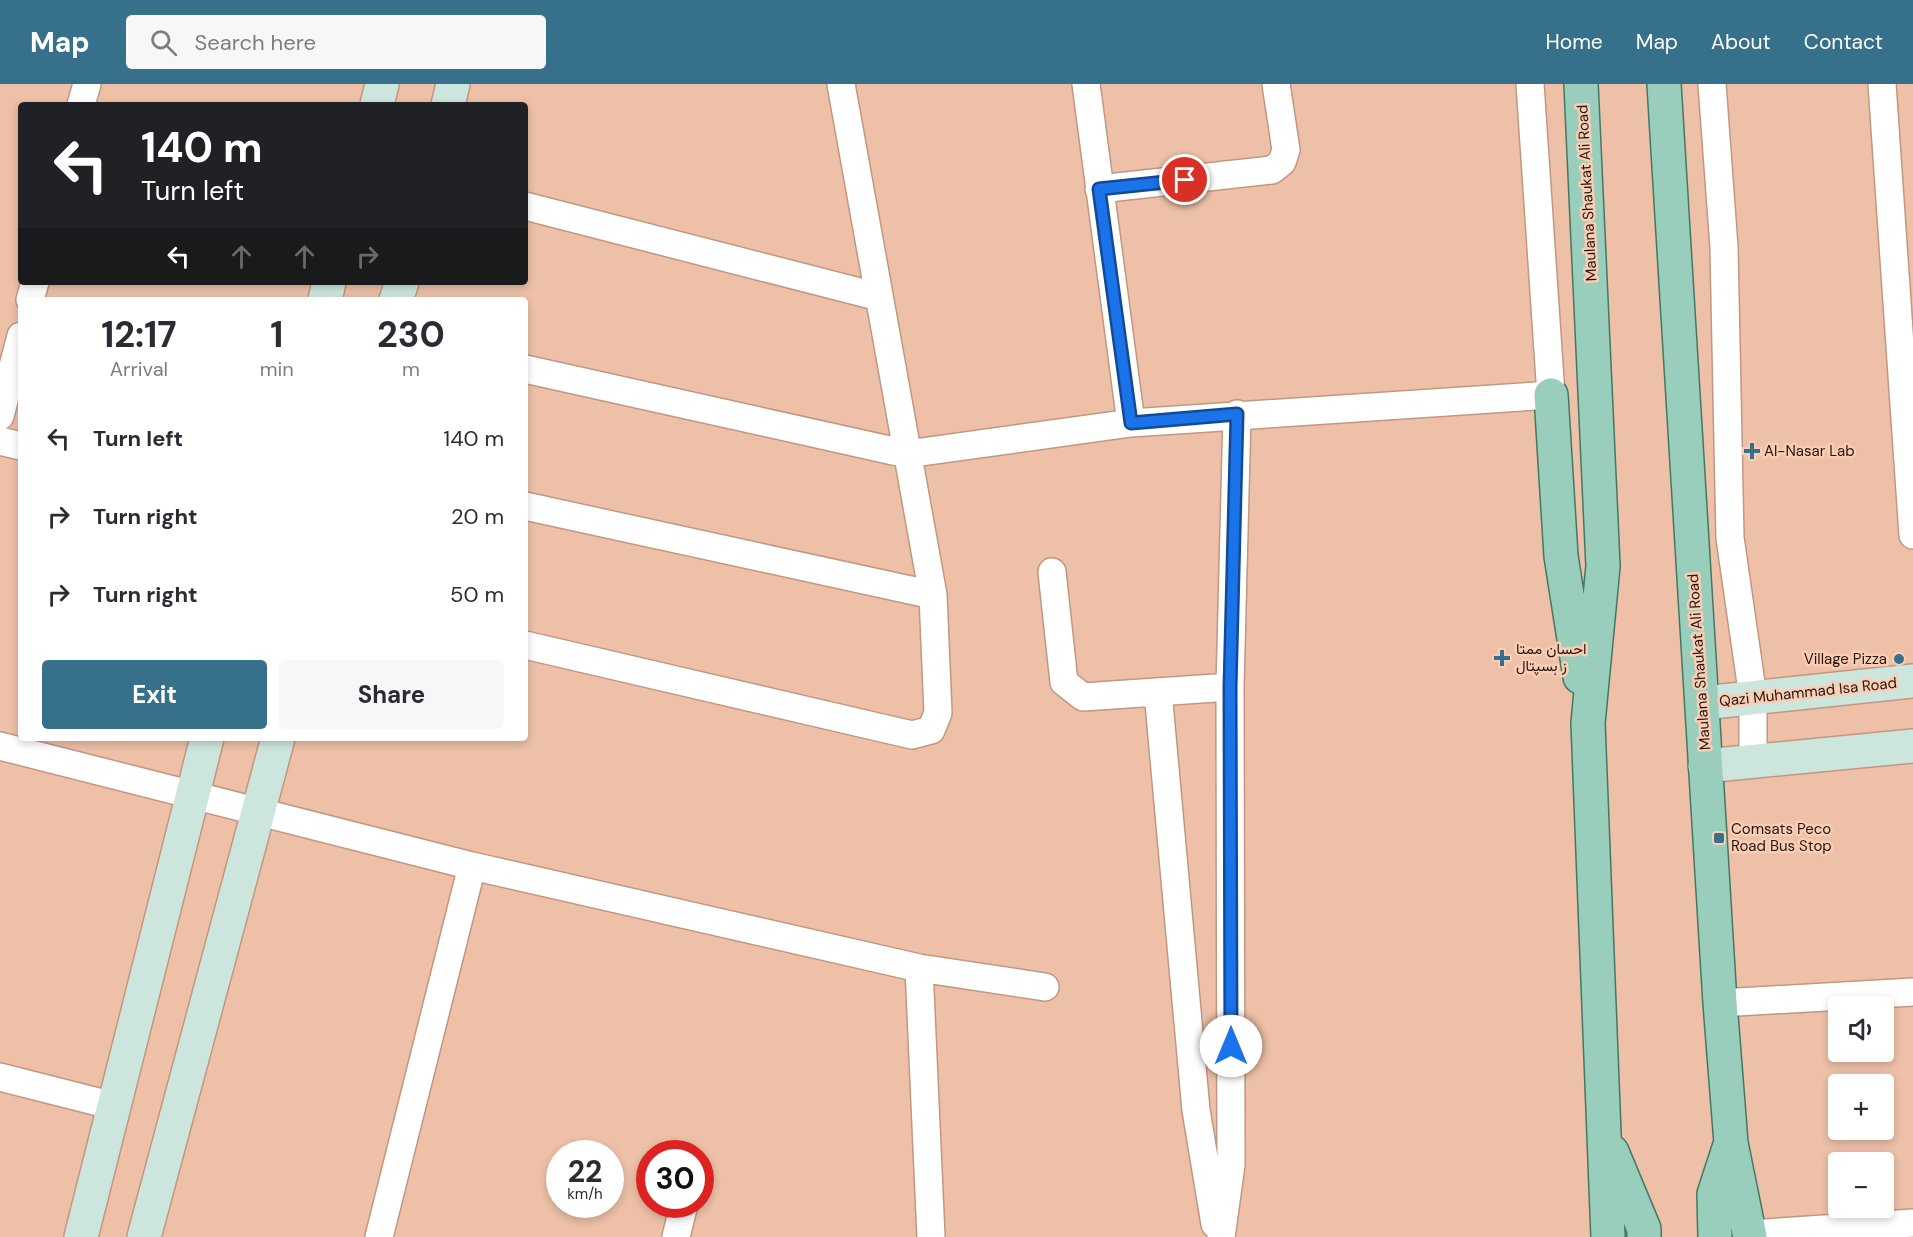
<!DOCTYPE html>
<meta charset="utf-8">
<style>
:root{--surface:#fff;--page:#f7f7f7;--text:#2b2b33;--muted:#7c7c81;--accent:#37708a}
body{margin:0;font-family:"DM Sans",Vazirmatn,sans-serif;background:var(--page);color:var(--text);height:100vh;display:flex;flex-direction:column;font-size:22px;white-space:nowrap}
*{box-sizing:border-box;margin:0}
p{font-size:20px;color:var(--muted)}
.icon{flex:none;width:33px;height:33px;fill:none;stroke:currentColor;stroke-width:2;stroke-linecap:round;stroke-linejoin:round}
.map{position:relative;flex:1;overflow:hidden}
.panel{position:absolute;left:18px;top:213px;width:510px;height:444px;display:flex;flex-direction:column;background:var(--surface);border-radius:6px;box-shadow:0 3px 9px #0003}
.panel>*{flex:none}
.guide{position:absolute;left:18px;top:18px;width:510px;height:183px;border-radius:6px;box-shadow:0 3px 9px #0003;background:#202124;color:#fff;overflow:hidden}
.buttons{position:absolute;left:1828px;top:912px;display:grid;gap:12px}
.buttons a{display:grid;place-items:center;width:66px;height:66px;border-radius:6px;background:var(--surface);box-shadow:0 3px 9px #0003;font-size:30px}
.speed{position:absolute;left:546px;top:1056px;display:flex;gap:12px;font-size:30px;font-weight:700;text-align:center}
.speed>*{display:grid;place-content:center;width:78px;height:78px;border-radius:50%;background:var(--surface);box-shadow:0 3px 9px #0003;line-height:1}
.speed small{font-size:15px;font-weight:400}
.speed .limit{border:9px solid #d22;background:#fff;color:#111}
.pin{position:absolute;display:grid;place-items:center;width:51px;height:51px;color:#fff;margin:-26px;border:3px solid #fff;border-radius:50%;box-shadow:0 2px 6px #0007}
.me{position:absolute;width:66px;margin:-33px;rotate:0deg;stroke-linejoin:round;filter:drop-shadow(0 0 4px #0008)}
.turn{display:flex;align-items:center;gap:21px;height:126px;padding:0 24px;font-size:27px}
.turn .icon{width:78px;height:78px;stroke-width:2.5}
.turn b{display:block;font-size:42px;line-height:51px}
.lanes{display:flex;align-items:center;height:57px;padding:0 24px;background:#0003;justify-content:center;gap:30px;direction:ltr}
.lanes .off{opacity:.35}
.eta{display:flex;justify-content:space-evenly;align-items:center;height:102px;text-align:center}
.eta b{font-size:36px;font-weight:700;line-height:42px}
.primary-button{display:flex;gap:12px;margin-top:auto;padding:12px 24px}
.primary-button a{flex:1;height:69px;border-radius:6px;background:var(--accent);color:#fff;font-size:24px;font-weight:700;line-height:69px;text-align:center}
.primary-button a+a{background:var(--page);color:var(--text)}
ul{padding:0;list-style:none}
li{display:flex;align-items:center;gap:18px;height:78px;padding:0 24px}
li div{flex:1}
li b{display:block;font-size:22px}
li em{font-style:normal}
header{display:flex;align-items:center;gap:36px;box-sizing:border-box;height:84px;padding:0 30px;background:var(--accent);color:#fff}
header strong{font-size:28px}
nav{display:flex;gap:33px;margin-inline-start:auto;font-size:21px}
.search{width:420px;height:54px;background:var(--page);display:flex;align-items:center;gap:15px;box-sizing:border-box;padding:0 21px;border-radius:6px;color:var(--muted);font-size:22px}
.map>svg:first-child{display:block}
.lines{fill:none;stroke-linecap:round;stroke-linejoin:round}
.street-casing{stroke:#c29780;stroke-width:30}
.secondary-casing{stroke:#c29780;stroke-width:36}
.primary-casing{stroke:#457863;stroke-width:36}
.street{stroke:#fff;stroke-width:27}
.secondary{stroke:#cce6de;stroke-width:33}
.primary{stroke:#99cebd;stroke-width:33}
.route-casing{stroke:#114b97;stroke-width:15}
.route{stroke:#1a73e8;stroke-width:10}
.poi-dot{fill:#37708a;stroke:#facdb4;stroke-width:2}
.labels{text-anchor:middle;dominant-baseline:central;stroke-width:5;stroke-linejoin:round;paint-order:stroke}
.street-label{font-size:15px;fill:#26170d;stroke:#facdb4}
.poi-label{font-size:15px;fill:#26170d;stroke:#facdb4;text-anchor:start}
</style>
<header>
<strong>Map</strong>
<div class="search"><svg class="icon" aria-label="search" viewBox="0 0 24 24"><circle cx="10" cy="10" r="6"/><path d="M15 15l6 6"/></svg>Search here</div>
<nav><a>Home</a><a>Map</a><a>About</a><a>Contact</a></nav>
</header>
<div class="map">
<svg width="1913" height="1153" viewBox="0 0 1913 1153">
<rect width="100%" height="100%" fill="#edc0a7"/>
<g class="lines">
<g class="street-casing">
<path id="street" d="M1086 0 1131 339
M1712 0 1724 163 1730 454 1753 613V676
M1882 0 1913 451
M81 21 87 0
M1099 105 1272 86 1282 78 1286 66 1276 0
M525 122 879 213
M30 216 35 198
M525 285 907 370 1131 339 1551 311 1530 0
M0 332 21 252
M0 357 21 362
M525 422 933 511
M1052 488 1064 598 1083 613 1230 603
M525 561 912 651 931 646 938 629 933 511 841 0
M1158 608 1196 1026 1215 1140
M0 662 472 782 919 884 1045 903
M919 884 931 1153
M1720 919 1913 908
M0 993 114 1022
M1750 1150 1913 1139
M379 1153 472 782
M676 1153 684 1120
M1221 1153 1231 1081 1230 603 1237 330"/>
</g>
<g class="secondary-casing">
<path id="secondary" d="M377 21 382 0
M448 21 453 0
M325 216 329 198
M396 216 402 198
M1703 619 1913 597
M1705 682 1913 662
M81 1153 207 654
M144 1153 278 654"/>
</g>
<g class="primary-casing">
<path id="primary" d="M1581 0 1603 482 1588 639 1608 1153
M1664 0 1720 919 1731 1059 1750 1153
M1551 311 1561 472 1580 593
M1612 1068 1644 1145V1153
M1715 1153 1714 1110 1730 1061"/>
</g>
<use href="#street" class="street"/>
<use href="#secondary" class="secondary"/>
<use href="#primary" class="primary"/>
</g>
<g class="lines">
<g class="route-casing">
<path id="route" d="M1185 96 1099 105 1131 339 1237 330 1230 603 1231 962"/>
</g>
<use href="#route" class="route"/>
</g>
<g class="poi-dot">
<path d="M1749 358h6v6h6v6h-6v6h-6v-6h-6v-6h6z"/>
<path d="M1499 565h6v6h6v6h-6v6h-6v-6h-6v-6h6z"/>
<circle cx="1899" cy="575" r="6"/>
<rect x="1713" y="748" width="12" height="12" rx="3"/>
</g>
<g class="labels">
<g class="street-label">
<text transform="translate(1587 109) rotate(-93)">Maulana Shaukat Ali Road</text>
<text transform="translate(1699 578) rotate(-94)">Maulana Shaukat Ali Road</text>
<text transform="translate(1808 608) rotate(-6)">Qazi Muhammad Isa Road</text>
</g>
<g class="poi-label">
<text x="1764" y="367">Al-Nasar Lab</text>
<text x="1516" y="565">احسان ممتا<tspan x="1516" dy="17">ز ہسپتال</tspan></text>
<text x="1887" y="575" text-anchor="end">Village Pizza</text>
<text x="1731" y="745">Comsats Peco<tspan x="1731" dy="17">Road Bus Stop</tspan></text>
</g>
</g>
</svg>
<div class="buttons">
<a><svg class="icon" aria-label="sound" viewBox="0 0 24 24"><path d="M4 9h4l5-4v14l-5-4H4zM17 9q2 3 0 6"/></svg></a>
<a>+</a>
<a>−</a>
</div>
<div class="speed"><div>22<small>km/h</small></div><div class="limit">30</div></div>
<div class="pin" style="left:1185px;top:96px;background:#d93025"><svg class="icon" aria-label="arrive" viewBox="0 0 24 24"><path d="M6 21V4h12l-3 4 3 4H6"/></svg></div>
<svg class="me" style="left:1231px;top:962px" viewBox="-20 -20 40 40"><circle r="19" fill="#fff"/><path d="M0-13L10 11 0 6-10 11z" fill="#1a73e8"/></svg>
<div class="guide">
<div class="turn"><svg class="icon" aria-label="left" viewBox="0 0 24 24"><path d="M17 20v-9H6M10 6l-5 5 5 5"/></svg><div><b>140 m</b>Turn left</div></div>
<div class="lanes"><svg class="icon" aria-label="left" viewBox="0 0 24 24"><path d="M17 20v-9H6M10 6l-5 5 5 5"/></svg><svg class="icon off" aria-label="ahead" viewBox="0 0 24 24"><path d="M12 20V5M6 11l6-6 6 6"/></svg><svg class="icon off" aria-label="ahead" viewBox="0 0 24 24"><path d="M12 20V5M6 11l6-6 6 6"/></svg><svg class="icon off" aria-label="right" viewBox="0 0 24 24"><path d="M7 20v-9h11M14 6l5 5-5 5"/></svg></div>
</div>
<section class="panel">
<div class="eta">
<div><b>12:17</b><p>Arrival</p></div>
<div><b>1</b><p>min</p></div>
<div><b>230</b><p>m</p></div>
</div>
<ul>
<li><svg class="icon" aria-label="left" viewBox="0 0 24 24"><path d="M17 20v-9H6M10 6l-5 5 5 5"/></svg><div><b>Turn left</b></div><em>140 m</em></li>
<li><svg class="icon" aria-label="right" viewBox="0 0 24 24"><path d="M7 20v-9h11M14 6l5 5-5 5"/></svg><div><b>Turn right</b></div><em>20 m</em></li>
<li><svg class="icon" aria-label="right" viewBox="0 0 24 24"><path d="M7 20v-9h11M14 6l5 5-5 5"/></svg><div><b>Turn right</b></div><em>50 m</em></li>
</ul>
<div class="primary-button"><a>Exit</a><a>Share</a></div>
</section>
</div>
